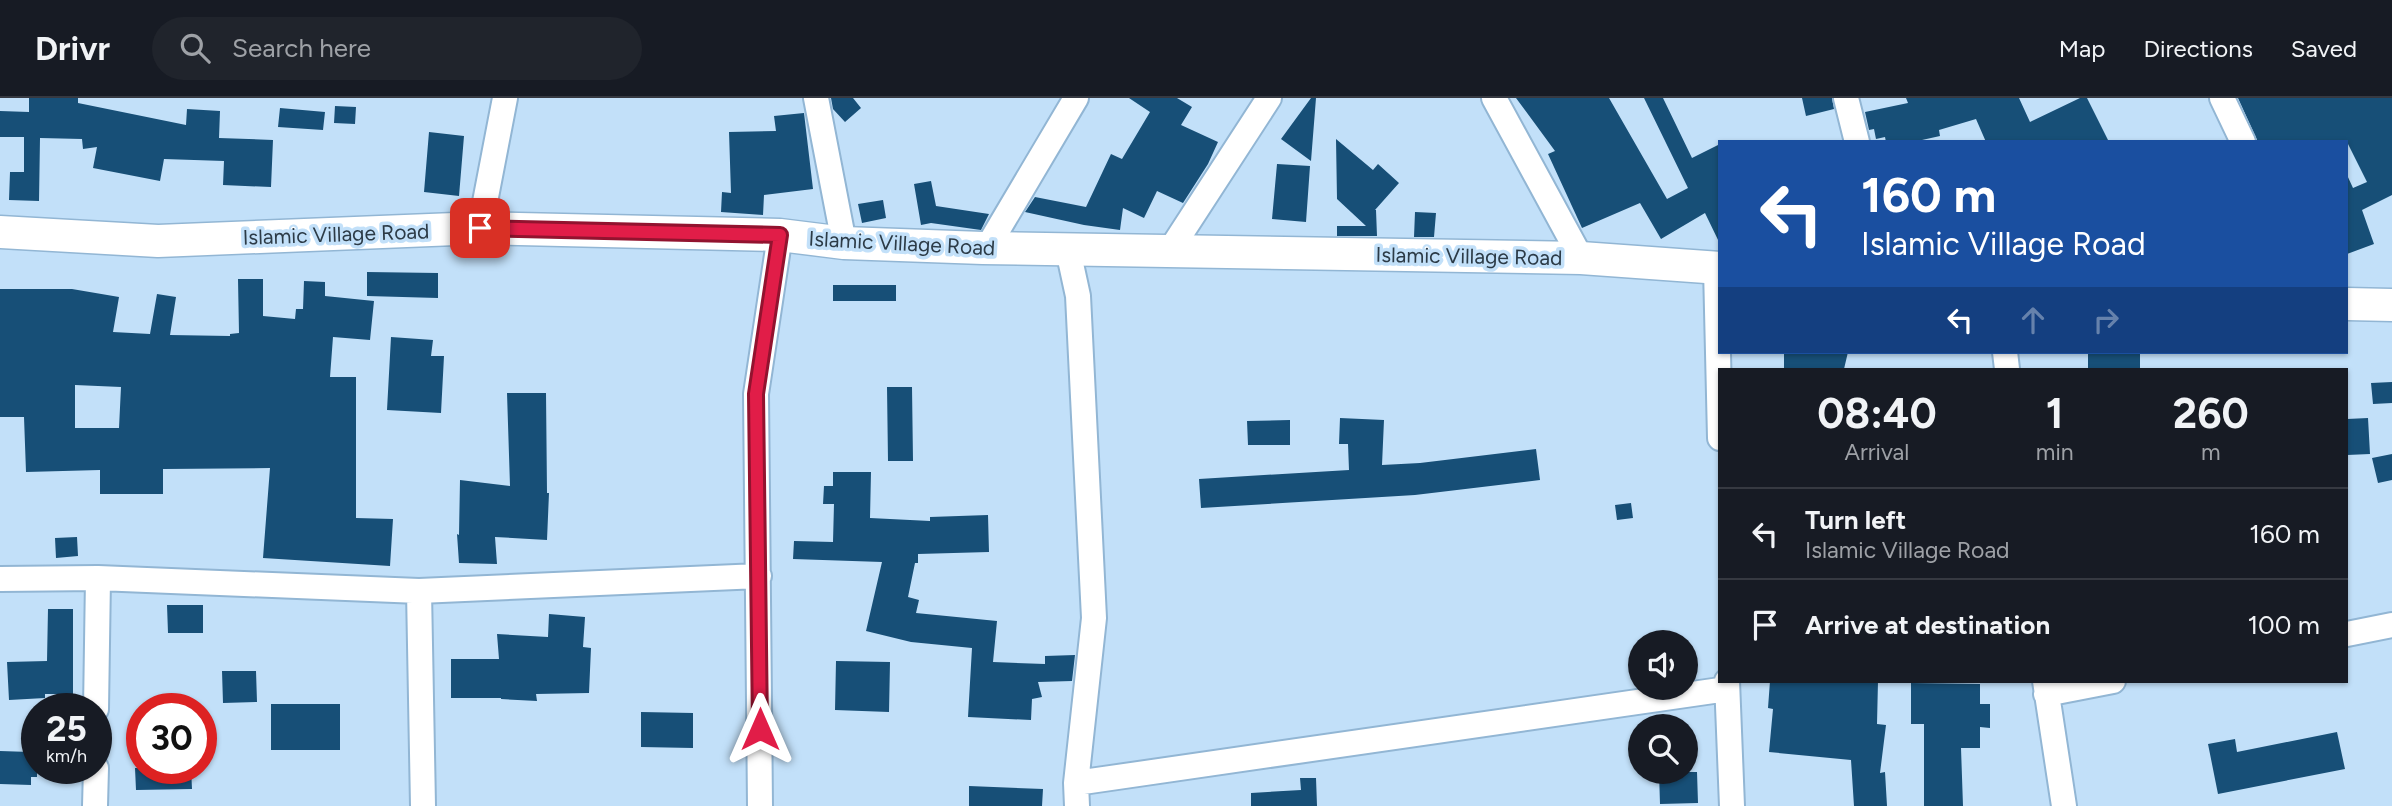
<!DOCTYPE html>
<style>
:root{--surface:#171b24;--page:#20242c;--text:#f1f3f6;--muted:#9ea1a6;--line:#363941}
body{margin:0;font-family:Figtree,sans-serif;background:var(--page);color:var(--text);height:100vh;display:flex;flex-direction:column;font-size:26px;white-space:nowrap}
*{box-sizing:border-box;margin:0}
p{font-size:23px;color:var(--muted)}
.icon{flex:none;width:38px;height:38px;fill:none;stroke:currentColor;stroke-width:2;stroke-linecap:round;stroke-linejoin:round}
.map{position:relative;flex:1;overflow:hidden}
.details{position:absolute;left:1718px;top:270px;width:630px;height:315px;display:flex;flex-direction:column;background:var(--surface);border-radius:0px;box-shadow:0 2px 5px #0004}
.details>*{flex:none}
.guide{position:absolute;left:1718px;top:42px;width:630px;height:214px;border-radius:0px;box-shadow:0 2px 5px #0004;background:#1a4fa0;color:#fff;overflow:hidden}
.controls{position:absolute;left:1628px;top:532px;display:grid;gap:14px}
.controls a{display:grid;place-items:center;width:70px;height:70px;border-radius:50%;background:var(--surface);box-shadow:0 2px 5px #0004;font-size:35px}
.speed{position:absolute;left:21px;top:595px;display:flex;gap:14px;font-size:35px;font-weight:700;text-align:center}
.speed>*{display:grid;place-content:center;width:91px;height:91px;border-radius:50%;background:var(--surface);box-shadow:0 2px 5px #0004;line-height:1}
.speed small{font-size:18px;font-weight:400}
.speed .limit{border:10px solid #d22;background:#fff;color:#111}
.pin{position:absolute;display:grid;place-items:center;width:60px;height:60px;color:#fff;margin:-30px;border-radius:14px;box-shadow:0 4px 10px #0006}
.me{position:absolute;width:77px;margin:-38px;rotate:0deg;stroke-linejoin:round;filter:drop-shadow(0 0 5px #0008)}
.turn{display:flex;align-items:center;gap:24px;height:147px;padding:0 28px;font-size:32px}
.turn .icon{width:91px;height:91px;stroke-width:2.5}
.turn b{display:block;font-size:49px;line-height:60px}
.lanes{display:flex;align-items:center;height:66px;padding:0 28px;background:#0003;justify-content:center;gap:35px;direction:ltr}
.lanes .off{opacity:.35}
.eta{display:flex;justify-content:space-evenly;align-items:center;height:119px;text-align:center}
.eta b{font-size:42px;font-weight:700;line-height:49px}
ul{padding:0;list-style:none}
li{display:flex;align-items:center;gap:21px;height:91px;padding:0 28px;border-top:2px solid var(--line)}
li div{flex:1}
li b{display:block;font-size:26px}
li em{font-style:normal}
header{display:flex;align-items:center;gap:42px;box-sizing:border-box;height:98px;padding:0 35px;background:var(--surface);border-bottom:2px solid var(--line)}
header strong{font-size:33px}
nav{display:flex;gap:38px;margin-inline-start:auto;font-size:24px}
.search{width:490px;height:63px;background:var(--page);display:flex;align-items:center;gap:18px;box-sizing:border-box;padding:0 24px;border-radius:38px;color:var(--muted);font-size:26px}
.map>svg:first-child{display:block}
.building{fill:#174f77;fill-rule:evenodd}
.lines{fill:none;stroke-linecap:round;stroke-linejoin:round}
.minor-casing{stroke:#92b6d4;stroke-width:28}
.tertiary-casing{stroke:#92b6d4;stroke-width:35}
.minor{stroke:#fff;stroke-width:24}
.tertiary{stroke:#fff;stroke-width:32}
.route-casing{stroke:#92132f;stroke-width:18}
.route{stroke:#e11d48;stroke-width:12}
.labels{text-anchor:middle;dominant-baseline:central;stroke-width:7;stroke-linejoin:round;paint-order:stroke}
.street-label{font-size:21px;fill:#2c3b47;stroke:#c2e0f9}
</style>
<header>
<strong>Drivr</strong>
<div class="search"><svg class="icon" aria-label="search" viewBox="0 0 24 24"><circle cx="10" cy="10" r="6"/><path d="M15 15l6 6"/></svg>Search here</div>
<nav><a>Map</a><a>Directions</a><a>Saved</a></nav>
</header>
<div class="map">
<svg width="2392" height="708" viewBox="0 0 2392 708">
<rect width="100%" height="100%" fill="#c2e0f9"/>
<path class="building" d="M29 0H78V5L186 27 187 11 220 13 219 40 273 42 271 89 223 87 224 63 164 61 160 83 93 70 97 49 83 51 82 41 40 40 39 103 9 102 10 74H24V39H0V13L29 14Z
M831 0H853L861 10 845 24 833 11Z
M1129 0H1177L1192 9 1181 27 1218 44 1208 66 1183 105 1157 93 1144 120 1123 110 1120 132 1084 127 1025 114 1035 99 1086 109 1111 56 1122 61 1150 14Z
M1311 0H1316L1311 63 1281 41Z
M1516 0H1609L1667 101 1688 90 1644 0H1663L1692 60 1720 46V146L1705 115 1661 141 1640 105 1582 130 1548 56 1555 53Z
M1802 0H1832L1834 11 1806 18Z
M1906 0H2019L2030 24 2080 0H2087L2109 44H1986L1976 21 1939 32 1940 38 1913 44H1886L1885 39 1876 41 1874 31 1869 32 1865 14 1908 5Z
M2238 0H2392V97L2362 112 2374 146 2347 156V77L2353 90 2367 84 2347 44H2258Z
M335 8 356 9 355 26 334 25Z
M280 10 325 14 323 32 278 29Z
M804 15 813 91 764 97 763 117 721 114 722 94 731 95 729 34 776 33 774 18Z
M429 34 464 38 459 98 424 94Z
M1336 41 1373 72 1378 66 1399 85 1375 112H1376L1377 138H1337V128H1366L1337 101Z
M1277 66 1310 68 1306 124 1272 121Z
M931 83 936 108 989 116 981 132 931 125 921 127 914 86Z
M883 102 886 120 862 125 858 106Z
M1415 114 1436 115 1434 139H1414Z
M367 174 438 175V200L367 198Z
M238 181H263V218L295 221 296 211H303L304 183 325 184V198L374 203 370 242 333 239 330 279H356V420L393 421 390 468 263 460 270 370 163 371V396H100V372L26 374 24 319H0V191H72L119 199 113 234 150 236 157 196 176 199 170 237 230 238V236L239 235ZM75 287 121 289 119 330H75Z
M833 187H896V203H833Z
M391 239 433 242 431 258H444L441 315 387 312Z
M1784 254H1848L1844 271H1784Z
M2088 254H2140V271H2088Z
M2392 284V305L2373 306 2371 285Z
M887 289H912L913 363H888Z
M507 295H546L547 395H549L547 442 495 439 497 466 459 465 457 436 459 437 460 382 510 388Z
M1340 320 1384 322 1382 367 1420 365 1536 351 1540 382 1415 397 1201 410 1199 381 1349 372 1348 346H1339Z
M2368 320 2370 356 2347 357V321Z
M1290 322V347H1248L1247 323Z
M2392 356V382L2378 385 2372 360Z
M833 374H871L870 420 930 423V419L988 417 989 454 918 456V465H915L908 499 919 502 916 515 997 523 993 564 1045 566V558L1075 557 1072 583 1038 584 1042 599 1032 601 1031 622 968 619 972 550 911 544 866 533 882 464 793 461 794 443 833 444 834 406H823L824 388H833Z
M1631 405 1633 420 1617 422 1615 407Z
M77 439 78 458 56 460 55 440Z
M167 507H203V535H168Z
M48 511H73V596H45V600L9 602 7 564 47 563Z
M549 516 585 519 583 549 591 550 589 595 536 596 537 603 501 601V600H451V561H499L497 536 548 539Z
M836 563 890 564 889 614 835 612Z
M222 573H256L257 604 223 605Z
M1770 583H1878L1877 626 1886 627 1880 675 1885 674 1887 708H1854L1851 662 1769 654 1773 611 1768 610Z
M1911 585 1980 586V606H1990V630L1980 629V650H1961L1963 708H1924V626H1911Z
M271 606H340V652H271Z
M641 614 693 615V650L641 649Z
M2337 634 2345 671 2218 696 2208 646 2235 641 2237 654Z
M0 653 30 654V661H37V679H31V687L0 686Z
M135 670H191L192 691 136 692Z
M1659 674H1697L1698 705 1660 706Z
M1300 680H1316L1317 708H1251V695L1301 692Z
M969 688 1043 691 1042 708H969Z"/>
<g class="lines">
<g class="minor-casing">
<path id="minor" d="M816 0 844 145
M1494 0 1581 160
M1846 0 1857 44
M2222 0 2243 44
M480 130 505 0
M987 150 1076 0
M1068 152 1078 198 1094 520 1076 685 1077 708
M1169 154 1269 0
M1716 170 1720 340
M2005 254 2007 271
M0 481 98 480 419 493 759 478
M419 493 423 708
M2347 536 2392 527
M1727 583 1732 708
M2045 583 2064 708
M2046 596 2113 583
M96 611 98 480
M1076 685 1727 591
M95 708 96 670
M760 708 756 296 780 137"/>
</g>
<g class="tertiary-casing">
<path id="tertiary" d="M0 134 158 143 480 130 780 137 844 145 983 150 1581 160 1720 170
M2347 206 2392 207"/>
</g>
<use href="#minor" class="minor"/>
<use href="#tertiary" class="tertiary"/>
</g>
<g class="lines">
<g class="route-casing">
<path id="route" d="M480 130 780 137 756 296 760 631"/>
</g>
<use href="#route" class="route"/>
</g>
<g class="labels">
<g class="street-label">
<text transform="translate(336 136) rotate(-2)">Islamic Village Road</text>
<text transform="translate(902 145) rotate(3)">Islamic Village Road</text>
<text transform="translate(1469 158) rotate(1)">Islamic Village Road</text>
</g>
</g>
</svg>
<div class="controls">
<a><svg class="icon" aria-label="sound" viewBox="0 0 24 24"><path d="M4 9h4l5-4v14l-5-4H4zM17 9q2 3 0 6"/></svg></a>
<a><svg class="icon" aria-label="search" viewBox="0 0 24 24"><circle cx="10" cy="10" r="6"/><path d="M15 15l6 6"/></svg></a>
</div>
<div class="speed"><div>25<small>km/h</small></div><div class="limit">30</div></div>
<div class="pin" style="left:480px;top:130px;background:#d93025"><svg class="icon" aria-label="arrive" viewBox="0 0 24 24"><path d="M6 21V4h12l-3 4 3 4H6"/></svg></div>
<svg class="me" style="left:760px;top:631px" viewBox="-20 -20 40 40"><path d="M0-17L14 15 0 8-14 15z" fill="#e11d48" stroke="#fff" stroke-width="4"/></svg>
<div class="guide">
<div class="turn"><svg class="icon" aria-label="left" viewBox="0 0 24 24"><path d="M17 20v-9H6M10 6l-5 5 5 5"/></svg><div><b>160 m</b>Islamic Village Road</div></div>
<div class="lanes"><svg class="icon" aria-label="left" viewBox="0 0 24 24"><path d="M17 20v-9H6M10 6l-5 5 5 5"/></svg><svg class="icon off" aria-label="ahead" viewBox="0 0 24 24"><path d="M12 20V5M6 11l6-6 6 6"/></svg><svg class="icon off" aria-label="right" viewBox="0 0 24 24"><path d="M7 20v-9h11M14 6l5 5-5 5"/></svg></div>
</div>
<section class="details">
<div class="eta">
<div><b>08:40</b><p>Arrival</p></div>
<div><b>1</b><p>min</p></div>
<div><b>260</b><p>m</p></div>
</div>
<ul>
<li><svg class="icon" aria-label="left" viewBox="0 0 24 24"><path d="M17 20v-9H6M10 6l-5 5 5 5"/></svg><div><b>Turn left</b><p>Islamic Village Road</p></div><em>160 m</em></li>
<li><svg class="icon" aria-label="arrive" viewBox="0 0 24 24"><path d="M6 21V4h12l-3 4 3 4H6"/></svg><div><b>Arrive at destination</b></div><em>100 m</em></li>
</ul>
</section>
</div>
